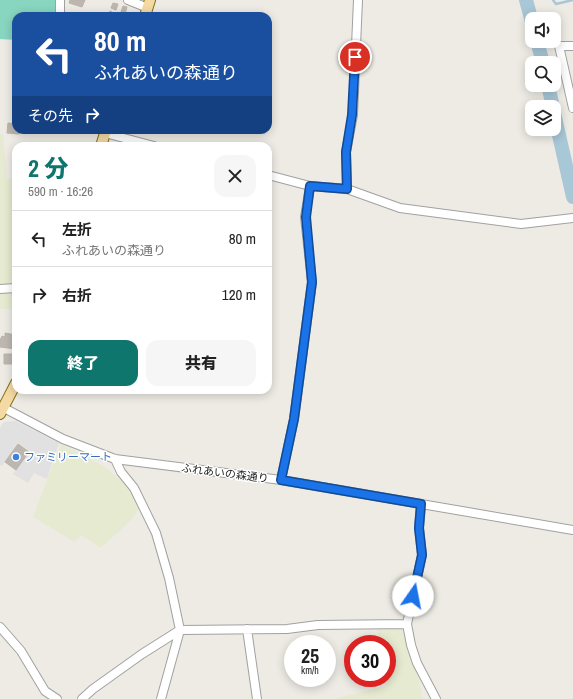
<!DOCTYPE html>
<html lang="ja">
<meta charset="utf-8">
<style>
:root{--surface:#fff;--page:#f6f6f6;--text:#222;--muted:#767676;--line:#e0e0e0;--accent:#0f766e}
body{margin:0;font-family:"Archivo Narrow","Noto Sans JP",sans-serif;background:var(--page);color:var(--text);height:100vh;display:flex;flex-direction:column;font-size:15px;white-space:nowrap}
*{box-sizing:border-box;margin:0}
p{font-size:13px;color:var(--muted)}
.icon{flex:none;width:22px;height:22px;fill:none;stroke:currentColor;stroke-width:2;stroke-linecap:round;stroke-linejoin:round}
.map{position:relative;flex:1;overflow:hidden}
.details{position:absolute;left:12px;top:142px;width:260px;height:252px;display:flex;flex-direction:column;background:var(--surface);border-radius:12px;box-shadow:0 2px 10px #0003}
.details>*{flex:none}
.banner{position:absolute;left:12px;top:12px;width:260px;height:122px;border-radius:12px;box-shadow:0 2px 10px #0003;background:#1a4fa0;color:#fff;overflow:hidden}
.controls{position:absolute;left:525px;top:12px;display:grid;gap:8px}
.controls a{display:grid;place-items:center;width:36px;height:36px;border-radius:8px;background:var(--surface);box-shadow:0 2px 10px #0003;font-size:20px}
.speed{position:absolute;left:284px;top:635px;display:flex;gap:8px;font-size:20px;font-weight:700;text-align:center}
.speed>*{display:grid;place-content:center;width:52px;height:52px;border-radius:50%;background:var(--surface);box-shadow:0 2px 10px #0003;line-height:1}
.speed small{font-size:10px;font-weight:400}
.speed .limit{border:6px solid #d22;background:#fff;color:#111}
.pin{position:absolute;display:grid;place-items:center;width:34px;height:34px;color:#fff;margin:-17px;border:2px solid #fff;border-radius:50%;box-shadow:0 1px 4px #0007}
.me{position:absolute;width:44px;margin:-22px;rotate:12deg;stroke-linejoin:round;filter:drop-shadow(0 0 3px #0008)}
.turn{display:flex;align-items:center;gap:14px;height:84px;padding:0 16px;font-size:18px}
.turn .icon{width:52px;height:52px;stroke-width:2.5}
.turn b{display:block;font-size:28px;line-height:34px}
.then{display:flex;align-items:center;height:38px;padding:0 16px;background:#0003;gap:8px;font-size:15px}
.round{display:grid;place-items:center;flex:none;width:42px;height:42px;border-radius:12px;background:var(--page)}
.summary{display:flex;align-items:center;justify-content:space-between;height:68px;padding:0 16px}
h1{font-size:24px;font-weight:800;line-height:30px;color:var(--accent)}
.cta{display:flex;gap:8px;margin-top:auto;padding:8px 16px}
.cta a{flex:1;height:46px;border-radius:12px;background:var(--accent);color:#fff;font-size:16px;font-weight:800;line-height:46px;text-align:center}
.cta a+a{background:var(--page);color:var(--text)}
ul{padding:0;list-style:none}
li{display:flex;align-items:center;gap:12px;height:56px;padding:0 16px;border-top:1px solid var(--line)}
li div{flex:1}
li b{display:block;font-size:15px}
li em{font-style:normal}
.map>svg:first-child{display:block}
.farmland{fill:#e6ead0}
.pitch{fill:#88d5c0}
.parking{fill:#e1e1e1}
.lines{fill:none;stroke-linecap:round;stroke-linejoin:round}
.stream{stroke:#a8c7d7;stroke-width:2.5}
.river{stroke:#a8c7d7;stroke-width:14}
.building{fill:#bdb7b1;stroke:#bdb3a7}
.minor-casing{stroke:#a1a1a1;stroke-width:10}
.major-casing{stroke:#886c0e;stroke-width:12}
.minor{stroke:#fff;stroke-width:8}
.major{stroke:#f3d9a3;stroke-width:10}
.route-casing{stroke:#114b97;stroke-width:10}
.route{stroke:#1a73e8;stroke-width:7}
.shop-dot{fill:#3f7fe0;stroke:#fff;stroke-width:1.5}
.labels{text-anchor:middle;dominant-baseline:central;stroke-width:3;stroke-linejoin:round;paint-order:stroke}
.shop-label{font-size:11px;fill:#366cbe;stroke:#fff;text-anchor:start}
.street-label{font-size:11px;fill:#1d1d1d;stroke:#fff}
</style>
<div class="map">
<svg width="573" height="699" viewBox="0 0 573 699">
<rect width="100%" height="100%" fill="#edebe4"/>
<path class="farmland" d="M0 134 3 135 7 179H16V309H0Z
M61 444 105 467 128 486 137 498 139 508 132 519 101 548 81 535 75 542 33 517Z
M377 626 402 627 408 653 419 678 422 699H334L386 686 384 678H387V644H379Z"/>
<path class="pitch" d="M0 0H56V16H16V40L0 39Z"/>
<path class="parking" d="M16 421 59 443 47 479 34 473 28 483 13 474 30 452 18 443 2 466 0 465V428L4 422Z"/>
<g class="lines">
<path class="stream" d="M553 0 556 4 573 0"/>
<path class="river" d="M526 0 532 22
M537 41 543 63
M548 85 553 107
M554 113 573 197"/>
</g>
<path class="building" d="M70 0H85L82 7 69 3Z
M113 3 118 4 116 10 111 8Z
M123 6 127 7 125 14 121 12Z
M110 11 117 15 116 16H108Z
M8 123 16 124V130H19V134L7 133Z
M5 333 16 335V349L0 347V340L2 336 5 337Z
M4 354H15V364H4Z
M18 444 29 452 16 470 5 462Z"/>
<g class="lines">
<g class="minor-casing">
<path id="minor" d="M60 0V16
M128 0 148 8
M573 46H559L573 108
M105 133 154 146
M268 175 310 186 347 189 400 208 521 224 573 218
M347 189 346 152 353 115 358 0
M0 289 16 288
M4 408 63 439 115 459 281 480 573 530
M115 459 121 472 134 488 156 533 169 578 180 630 161 699
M281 480 294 419 312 282 305 217 310 186
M421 504 419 528 422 555 407 624 411 645 417 663 436 699
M0 627 21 651 45 691 57 699
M247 629 257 699
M82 699 93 689 142 654 180 630 287 629 318 625 407 624"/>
</g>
<g class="major-casing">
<path id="major" d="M145 16 150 0
M101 146 106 130
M0 414 16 383"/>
</g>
<use href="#minor" class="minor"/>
<use href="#major" class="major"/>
</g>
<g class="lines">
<g class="route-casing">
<path id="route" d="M355 57 352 115 346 152 347 189 310 186 306 217 312 282 294 419 281 480 421 504 419 528 422 555 413 596"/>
</g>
<use href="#route" class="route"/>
</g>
<circle class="shop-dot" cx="16" cy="457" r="4"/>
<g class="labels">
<g class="shop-label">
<text x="24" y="457">ファミリーマート</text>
</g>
<g class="street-label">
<text transform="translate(225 473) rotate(7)">ふれあいの森通り</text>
</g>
</g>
</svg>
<div class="controls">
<a><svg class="icon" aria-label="sound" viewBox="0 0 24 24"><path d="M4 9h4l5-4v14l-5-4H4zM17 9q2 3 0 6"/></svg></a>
<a><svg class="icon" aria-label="search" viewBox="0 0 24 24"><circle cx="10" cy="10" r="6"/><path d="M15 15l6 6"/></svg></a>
<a><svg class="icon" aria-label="layers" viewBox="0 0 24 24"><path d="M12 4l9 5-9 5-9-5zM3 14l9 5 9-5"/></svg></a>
</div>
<div class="speed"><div>25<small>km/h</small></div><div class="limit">30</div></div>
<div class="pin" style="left:355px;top:57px;background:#d93025"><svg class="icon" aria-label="arrive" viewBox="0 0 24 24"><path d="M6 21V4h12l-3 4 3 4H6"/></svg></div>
<svg class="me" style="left:413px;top:596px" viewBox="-20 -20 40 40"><circle r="19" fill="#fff"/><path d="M0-13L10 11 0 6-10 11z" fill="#1a73e8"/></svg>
<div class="banner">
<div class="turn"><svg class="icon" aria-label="left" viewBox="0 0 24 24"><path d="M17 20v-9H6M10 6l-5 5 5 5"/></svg><div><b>80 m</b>ふれあいの森通り</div></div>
<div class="then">その先<svg class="icon" aria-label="right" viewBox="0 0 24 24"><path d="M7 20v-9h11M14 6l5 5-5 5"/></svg></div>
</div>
<section class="details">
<div class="summary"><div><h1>2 分</h1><p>590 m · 16:26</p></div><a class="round"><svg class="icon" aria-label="close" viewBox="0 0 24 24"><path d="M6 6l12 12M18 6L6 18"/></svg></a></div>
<ul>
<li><svg class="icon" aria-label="left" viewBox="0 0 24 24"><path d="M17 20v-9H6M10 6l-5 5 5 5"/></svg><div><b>左折</b><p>ふれあいの森通り</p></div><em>80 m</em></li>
<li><svg class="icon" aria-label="right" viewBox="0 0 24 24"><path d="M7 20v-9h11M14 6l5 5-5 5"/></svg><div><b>右折</b></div><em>120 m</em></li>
</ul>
<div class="cta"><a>終了</a><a>共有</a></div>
</section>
</div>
